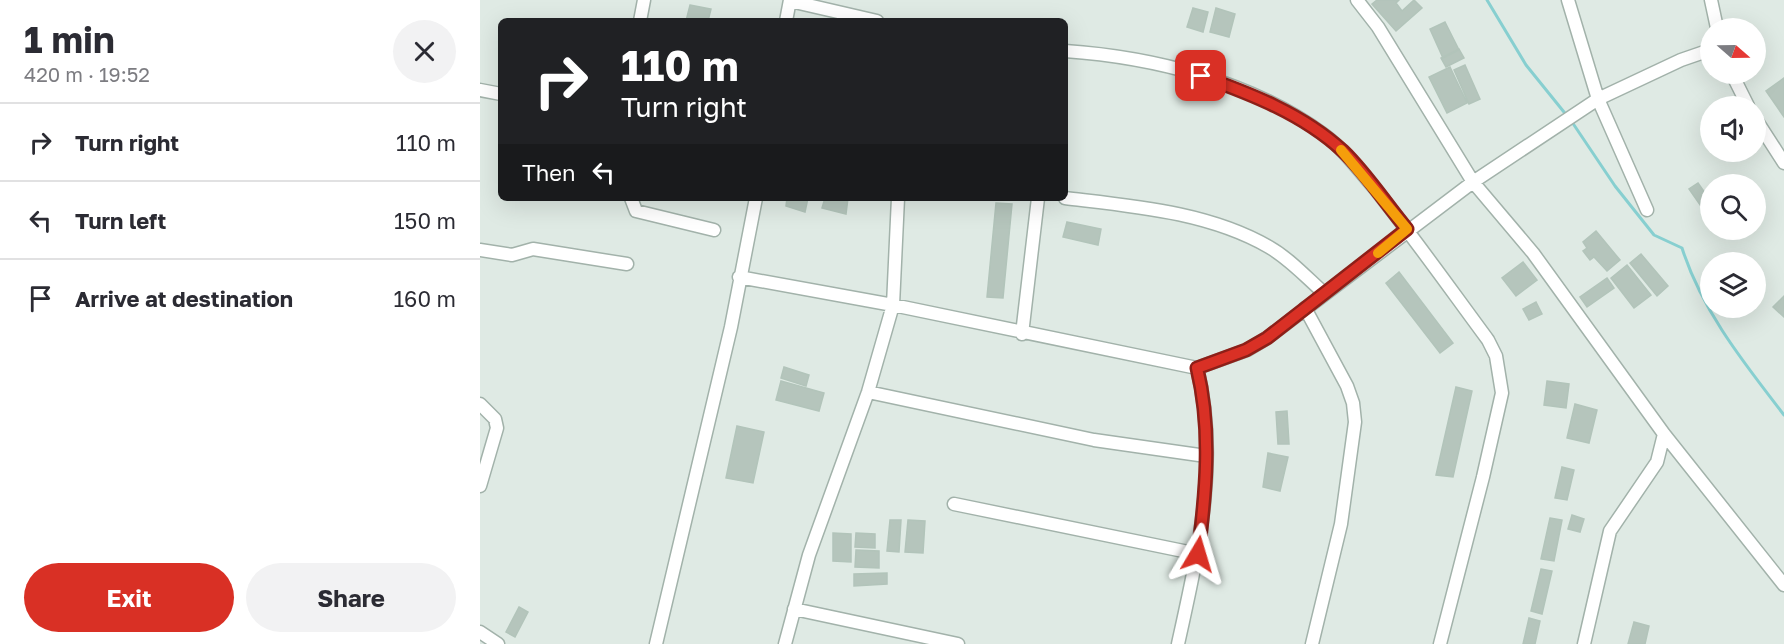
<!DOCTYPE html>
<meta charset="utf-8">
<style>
:root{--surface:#fff;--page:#f2f2f3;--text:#2b2b33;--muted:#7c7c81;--line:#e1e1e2;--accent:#d93025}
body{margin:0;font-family:"Golos Text",sans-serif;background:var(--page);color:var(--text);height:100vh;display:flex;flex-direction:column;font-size:22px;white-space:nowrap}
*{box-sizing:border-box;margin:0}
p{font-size:20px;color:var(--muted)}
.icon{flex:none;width:33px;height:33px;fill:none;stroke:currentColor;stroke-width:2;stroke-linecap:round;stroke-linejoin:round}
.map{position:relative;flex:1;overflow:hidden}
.side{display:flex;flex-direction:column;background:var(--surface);width:480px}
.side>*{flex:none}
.top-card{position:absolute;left:18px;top:18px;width:570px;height:183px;border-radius:9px;box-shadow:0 6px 24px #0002;background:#202124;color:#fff;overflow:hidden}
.needle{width:39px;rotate:110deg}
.controls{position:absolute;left:1220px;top:18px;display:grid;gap:12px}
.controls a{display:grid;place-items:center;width:66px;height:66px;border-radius:50%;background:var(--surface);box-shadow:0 6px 24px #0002;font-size:30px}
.pin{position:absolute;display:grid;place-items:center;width:51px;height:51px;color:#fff;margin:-26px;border-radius:12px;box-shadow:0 3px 9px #0006}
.me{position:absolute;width:66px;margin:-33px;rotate:7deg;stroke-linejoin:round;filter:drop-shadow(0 0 4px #0008)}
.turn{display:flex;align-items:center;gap:21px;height:126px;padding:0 24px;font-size:27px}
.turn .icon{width:78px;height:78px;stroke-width:2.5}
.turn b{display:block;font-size:42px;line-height:51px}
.then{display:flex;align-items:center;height:57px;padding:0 24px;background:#0003;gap:12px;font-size:22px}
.round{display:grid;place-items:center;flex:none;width:63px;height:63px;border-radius:32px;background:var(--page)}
.overview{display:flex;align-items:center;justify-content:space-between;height:102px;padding:0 24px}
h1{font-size:36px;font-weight:700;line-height:45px}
.action{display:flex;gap:12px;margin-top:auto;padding:12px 24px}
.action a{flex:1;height:69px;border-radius:36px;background:var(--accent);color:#fff;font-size:24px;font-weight:700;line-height:69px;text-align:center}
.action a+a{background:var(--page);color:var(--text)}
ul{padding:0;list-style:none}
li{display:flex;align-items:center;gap:18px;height:78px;padding:0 24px;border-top:2px solid var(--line)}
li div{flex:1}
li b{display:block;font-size:22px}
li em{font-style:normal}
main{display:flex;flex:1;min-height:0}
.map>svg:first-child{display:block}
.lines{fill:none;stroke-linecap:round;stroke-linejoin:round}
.stream{stroke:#87cfd0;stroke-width:3}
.building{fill:#b5c5bc;stroke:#b2c4ba;stroke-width:1.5}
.minor-casing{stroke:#a2b2aa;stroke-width:15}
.minor{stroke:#fff;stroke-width:12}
.route-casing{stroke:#8d1f18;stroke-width:15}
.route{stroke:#d93025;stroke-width:10}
.slow{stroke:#f59e0b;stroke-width:10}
</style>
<main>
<section class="side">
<div class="overview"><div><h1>1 min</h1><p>420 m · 19:52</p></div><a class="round"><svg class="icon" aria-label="close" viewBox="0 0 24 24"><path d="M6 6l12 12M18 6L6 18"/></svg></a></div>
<ul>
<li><svg class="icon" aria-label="right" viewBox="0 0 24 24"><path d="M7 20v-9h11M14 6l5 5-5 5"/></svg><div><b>Turn right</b></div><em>110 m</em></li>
<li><svg class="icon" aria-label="left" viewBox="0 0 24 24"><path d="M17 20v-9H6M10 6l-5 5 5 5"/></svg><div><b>Turn left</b></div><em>150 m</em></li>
<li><svg class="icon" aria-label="arrive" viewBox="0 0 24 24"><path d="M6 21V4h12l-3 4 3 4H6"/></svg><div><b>Arrive at destination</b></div><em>160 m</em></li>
</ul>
<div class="action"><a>Exit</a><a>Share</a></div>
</section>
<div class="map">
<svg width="1304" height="644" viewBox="0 0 1304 644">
<rect width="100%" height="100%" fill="#dfeae4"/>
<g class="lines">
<path class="stream" d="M1007 0 1046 65 1088 117
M1092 122 1135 186 1174 235 1202 248C1222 311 1264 363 1304 415"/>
</g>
<path class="building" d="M897 0H919L916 3 922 11 934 0 942 8 916 31 892 4Z
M210 5 231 9 228 21H206Z
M713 8 728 12 723 32 707 27Z
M736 8 755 14 749 37 730 32Z
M965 22 979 50 963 58 950 29Z
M979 49 984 58 966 67 961 58Z
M985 65 1000 99 989 104 974 70Z
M970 67 987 103 967 113 949 77Z
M1304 78V117L1286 91Z
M1218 183 1230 200V219L1209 189Z
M307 198H328L325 212 306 206Z
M345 198H368L366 214 342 208Z
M516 203 532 204 523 298 507 297Z
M587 222 621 229 618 245 583 237Z
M1116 231 1140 260 1127 271 1114 257 1110 260 1103 251 1107 248 1103 242Z
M1161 254 1188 286 1177 296 1150 263Z
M1043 262 1057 280 1036 296 1022 278Z
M1147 265 1171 295 1154 308 1131 278Z
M919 272 973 343 960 353 906 283Z
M1127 278 1134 288 1107 307 1100 297Z
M1304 296V317L1293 307Z
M1056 302 1062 314 1049 320 1043 309Z
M304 367 329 375 326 386 301 378Z
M301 381 344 393 339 411 296 400Z
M1067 381 1089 384 1086 408 1064 405Z
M976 387 992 391 973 477 956 475Z
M1095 404 1117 410 1109 443 1087 438Z
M807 411 809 444H798L796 412Z
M257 426 284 432 273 483 246 478Z
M788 453 808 457 800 491 783 487Z
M1082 467 1094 470 1087 500 1075 498Z
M1092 515 1104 519 1100 532 1088 529Z
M1070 518 1082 520 1074 561 1061 559Z
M410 520H421L419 552 407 551Z
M428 520 445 521 443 553 425 552Z
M353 533 371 534V562L353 561Z
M376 533 395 534V548L375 547Z
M376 550 399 551V568L375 567Z
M1061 569 1072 571 1062 614 1051 611Z
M407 573V584L374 586V574Z
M39 607 48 612 35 637 26 632Z
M1049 618 1060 621 1055 644H1043Z
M1154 622 1169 626 1165 644H1148Z"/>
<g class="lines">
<g class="minor-casing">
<path id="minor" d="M877 0 898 27 993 182 1053 253 1184 434 1304 585
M1088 0 1118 99 1167 210
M1231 0 1237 28
M310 1 397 21
M160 21 164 0
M306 21 310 0
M585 51C672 57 771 81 843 134 864 149 879 171 896 190 935 239 971 290 1008 340L1016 356 1022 393 1003 477 960 644
M1252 74 1268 106
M0 90 21 94
M1275 118 1304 163
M151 198 156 211 234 230
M585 198C652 206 729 212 789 247 810 259 827 278 845 294
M0 250 32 255 53 249 147 264
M259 277 413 305 717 368 767 350 787 338 993 182 1118 99 1201 60 1230 50
M825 308 867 386 873 403 875 422 861 524 832 644
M542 334 558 198
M388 392 614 440 726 456
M0 404 15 419 17 428 0 486
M474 504 718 554
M314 609 478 644
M0 632 18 644
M176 644 251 327 276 198
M305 644 329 555 388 392 413 305 418 198
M698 644C718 553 740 461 717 368
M1104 644 1130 531 1177 462 1184 434"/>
</g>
<use href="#minor" class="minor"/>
</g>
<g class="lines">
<g class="route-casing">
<path id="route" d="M718 554C726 492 732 430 717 368L766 350 787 338 927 229C906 204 887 174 863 151 823 114 771 94 721 76"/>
</g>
<use href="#route" class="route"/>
<path class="slow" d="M861 150 927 229 898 253"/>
</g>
</svg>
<div class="controls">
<a><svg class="needle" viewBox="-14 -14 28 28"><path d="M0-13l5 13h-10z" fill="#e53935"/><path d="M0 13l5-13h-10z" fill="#7c7c81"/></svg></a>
<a><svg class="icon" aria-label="sound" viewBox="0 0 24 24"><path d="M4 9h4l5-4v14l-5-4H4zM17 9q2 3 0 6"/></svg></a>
<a><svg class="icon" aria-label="search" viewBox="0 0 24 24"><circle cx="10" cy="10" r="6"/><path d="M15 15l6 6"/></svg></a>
<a><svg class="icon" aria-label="layers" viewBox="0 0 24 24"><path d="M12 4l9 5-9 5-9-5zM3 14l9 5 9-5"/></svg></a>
</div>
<div class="pin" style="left:721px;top:76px;background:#d93025"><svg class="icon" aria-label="arrive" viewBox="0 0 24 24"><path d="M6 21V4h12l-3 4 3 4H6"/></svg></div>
<svg class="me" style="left:718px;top:554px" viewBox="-20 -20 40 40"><path d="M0-17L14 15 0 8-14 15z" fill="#d93025" stroke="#fff" stroke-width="4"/></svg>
<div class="top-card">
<div class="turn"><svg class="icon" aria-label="right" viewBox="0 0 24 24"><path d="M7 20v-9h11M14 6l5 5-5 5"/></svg><div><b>110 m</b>Turn right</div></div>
<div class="then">Then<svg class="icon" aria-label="left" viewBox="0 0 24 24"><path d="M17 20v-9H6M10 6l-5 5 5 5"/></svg></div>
</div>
</div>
</main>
